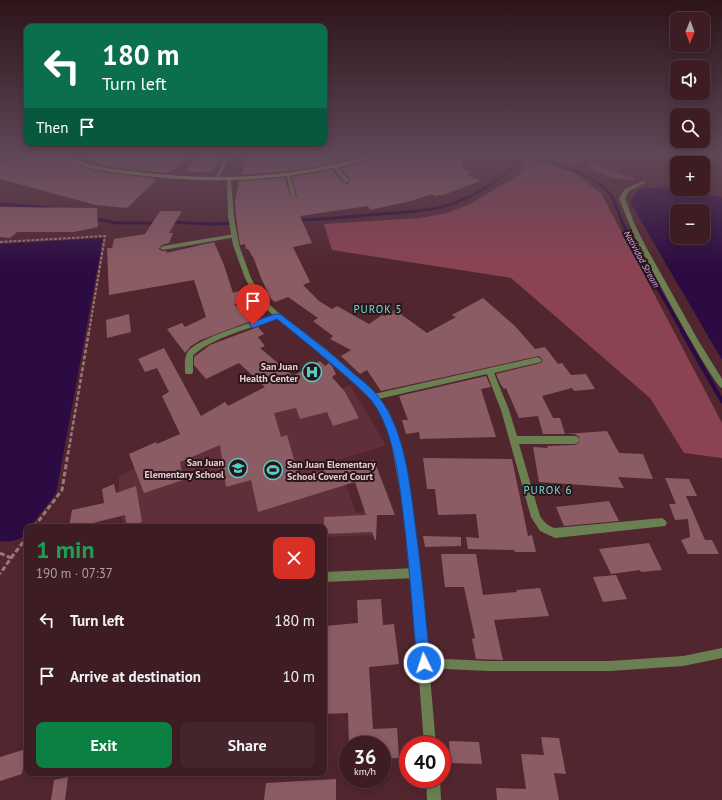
<!DOCTYPE html>
<meta charset="utf-8">
<style>
:root{--surface:#3d1c23;--page:#44252b;--text:#f1f3f6;--muted:#ada1a6;--line:#563a41;--accent:#0b8043}
body{margin:0;font-family:"PT Sans",sans-serif;background:var(--page);color:var(--text);height:100vh;display:flex;flex-direction:column;font-size:15px;white-space:nowrap}
*{box-sizing:border-box;margin:0}
p{font-size:13px;color:var(--muted)}
.icon{flex:none;width:22px;height:22px;fill:none;stroke:currentColor;stroke-width:2;stroke-linecap:round;stroke-linejoin:round}
.map{position:relative;flex:1;overflow:hidden}
.details{position:absolute;left:24px;top:524px;width:303px;height:252px;display:flex;flex-direction:column;background:var(--surface);border-radius:8px;box-shadow:0 2px 10px #0003,0 0 0 1px var(--line)}
.details>*{flex:none}
.hud{position:absolute;left:24px;top:24px;width:303px;height:122px;border-radius:8px;box-shadow:0 2px 10px #0003,0 0 0 1px var(--line);background:#0b6e4f;color:#fff;overflow:hidden}
.needle{width:26px;rotate:181deg}
.tools{position:absolute;left:670px;top:12px;display:grid;gap:8px}
.tools a{display:grid;place-items:center;width:40px;height:40px;border-radius:8px;background:var(--surface);box-shadow:0 2px 10px #0003,0 0 0 1px var(--line);font-size:20px}
.speed{position:absolute;left:339px;top:736px;display:flex;gap:8px;font-size:20px;font-weight:700;text-align:center}
.speed>*{display:grid;place-content:center;width:52px;height:52px;border-radius:50%;background:var(--surface);box-shadow:0 2px 10px #0003,0 0 0 1px var(--line);line-height:1}
.speed small{font-size:10px;font-weight:400}
.speed .limit{border:6px solid #d22;background:#fff;color:#111}
.pin{position:absolute;display:grid;place-items:center;width:34px;height:34px;color:#fff;margin:-41px -17px;border-radius:50% 50% 50% 0;rotate:-45deg;box-shadow:0 0 4px #0007}
.pin .icon{rotate:45deg}
.me{position:absolute;width:44px;margin:-22px;rotate:356deg;stroke-linejoin:round;filter:drop-shadow(0 0 3px #0008)}
.turn{display:flex;align-items:center;gap:14px;height:84px;padding:0 12px;font-size:18px}
.turn .icon{width:52px;height:52px;stroke-width:2.5}
.turn b{display:block;font-size:28px;line-height:34px}
.then{display:flex;align-items:center;height:38px;padding:0 12px;background:#0003;gap:8px;font-size:15px}
.round{display:grid;place-items:center;flex:none;width:42px;height:42px;border-radius:8px;background:var(--page)}
.overview{display:flex;align-items:center;justify-content:space-between;height:68px;padding:0 12px}
h1{font-size:24px;font-weight:700;line-height:30px;color:#1e9e55}
.cta{display:flex;gap:8px;margin-top:auto;padding:8px 12px}
.cta a{flex:1;height:46px;border-radius:8px;background:var(--accent);color:#fff;font-size:16px;font-weight:700;line-height:46px;text-align:center}
.cta a+a{background:var(--page);color:var(--text)}
ul{padding:0;list-style:none}
li{display:flex;align-items:center;gap:12px;height:56px;padding:0 12px}
li div{flex:1}
li b{display:block;font-size:15px}
li em{font-style:normal}
.map>svg:first-child{display:block}
.built{fill:#602f3a}
.green{fill:#8b4353}
.water{fill:#2b0b41;fill-rule:evenodd}
.lines{fill:none;stroke-linecap:round;stroke-linejoin:round}
.stream-far2{stroke:#2b0b41;stroke-width:3}
.stream-far1{stroke:#2b0b41;stroke-width:3.5}
.stream{stroke:#2b0b41;stroke-width:4.5}
.building{fill:#8c5c65}
.path-far2{stroke:#9b777e;stroke-width:2;stroke-dasharray:3 1.5;stroke-linecap:butt}
.path-far1{stroke:#9b777e;stroke-width:2.5;stroke-dasharray:4 2;stroke-linecap:butt}
.path{stroke:#9b777e;stroke-width:3;stroke-dasharray:5 2.5;stroke-linecap:butt}
.service{fill:#6b8050;fill-rule:evenodd}
.minor{fill:#6b8050;fill-rule:evenodd}
.tertiary{fill:#6b8050;fill-rule:evenodd}
.secondary{fill:#89a95b;fill-rule:evenodd}
.route{fill:#1a73e8;stroke:#114b97}
.labels{text-anchor:middle;dominant-baseline:central;stroke-width:4;stroke-linejoin:round;paint-order:stroke}
.far-water-label{font-size:9px;font-style:italic;fill:#d6adfc;stroke:#2a161a}
.poi-label{font-size:10px;font-weight:bold;fill:#e7cbd0;stroke:#2a161a;text-anchor:end}
.neighbourhood-label{font-size:11px;letter-spacing:1px;fill:#75dfd5;stroke:#2a161a}
</style>
<div class="map">
<svg width="722" height="800" viewBox="0 0 722 800">
<rect width="100%" height="100%" fill="#51262f"/>
<path class="built" d="M350 385 386 445 338 460 356 513 368 511 374 535 324 537V527H124L119 504V476L307 386 317 400Z"/>
<path class="green" d="M548 155H573L585 161 570 165Z
M528 158 574 173 601 193 722 423V458L684 453 650 398 511 278 332 250 324 224 420 218 447 213 470 204 519 175Z
M593 162 635 179C619 182 601 175 587 166Z"/>
<path class="water" d="M664 187 722 197V360L630 202 639 189ZM677 211H703V237H677Z
M103 238 56 494 30 527H27C27 540 10 543 0 541V244Z"/>
<g class="lines">
<path class="stream-far2" d="M531 155C553 163 600 176 612 197 618 209 621 222 628 234
M0 204 50 208
M92 218 116 223H156
M298 220C322 220 345 217 368 215 422 210 448 214 496 181 506 174 516 166 521 155
M170 222 210 224 242 223"/>
<path class="stream-far1" d="M627 233 683 332"/>
<path class="stream" d="M682 331 722 401"/>
</g>
<path class="building" d="M17 155 23 157 28 155H56L72 164 91 170 157 179 127 208 96 205 0 179V161Z
M68 155H188L174 170 169 172 163 173 105 166Z
M196 155H221L211 173 186 171Z
M249 155H363L310 168 280 172 241 175Z
M378 155H453L458 158 461 155 463 167 461 168 471 172 466 174 480 181 446 194 435 196 432 194 411 201 370 210 368 206 300 216 312 243 293 247 310 282 303 285 319 301 332 309 337 306 369 324 382 315 385 316 395 310 427 333 456 317 452 315 483 298 515 326 535 349 545 347 558 364 562 363 571 375 586 374 595 389 574 391 572 388 542 396 553 418H560L565 434 607 431 619 453 643 454 653 479 618 477 624 488 539 482 533 447 548 448 547 446 575 445 579 443V437L575 434H543L538 416 519 418 506 388 504 389 501 385 496 374 541 363 543 360 539 356 381 391 367 370 360 374 341 356 351 350 330 339 333 336 313 321 318 318 288 297 275 302 271 299 261 278 254 259 248 249H246L245 244 240 245 236 217 235 201 239 181 285 178 290 195 297 197 292 177 332 170 344 183 349 184 350 179 341 168 368 161Z
M0 207 97 208 98 227 74 232H17L10 238 0 237Z
M160 211H182L169 233H173L169 243 162 245 159 248V249L162 251H167L166 253 214 242 224 265 233 293 239 291 245 301 234 304 251 321 201 340 191 346 185 353 167 329 182 323 185 327 206 317 194 280 109 295 107 248H112L114 239 145 234Z
M129 314 131 332 107 338 106 320Z
M258 327 264 334 258 337 265 346 260 348 293 376 320 361 325 366 329 363 332 366 336 374 332 377 345 392 359 418 333 426 327 412 300 419 296 408 274 413 281 437 287 435 299 477 337 467 338 469 374 460 395 515H377L376 540H375L372 532 324 534V517L366 515 355 482 258 512 251 480 226 487 220 445 180 462 183 480 144 493 129 454 156 442 157 444 180 434 162 396 169 392 157 368 145 372 138 359 164 348 201 416 225 402 228 406 265 387 239 363 206 379 194 365V357L210 345Z
M486 376 491 387 481 389 496 437 420 439 419 432 406 434 402 420H408L399 396Z
M423 458 512 459 528 536 532 535 536 552H515L514 550 468 549 466 537 479 538 476 514 438 515 435 489H427Z
M665 478 689 479 697 496H686L705 540H712L719 554H688L681 540 690 537 688 519 675 520 669 504H676Z
M114 484 116 493 136 486 142 522 127 527 125 515 77 527H69L72 510 104 503 102 489Z
M609 501 619 521 564 526 556 507Z
M423 536 461 537V546L425 547Z
M649 543 662 570 641 572 640 570 611 574 599 549Z
M441 554H476L483 595 517 592 516 590 540 588 549 616 494 620 503 660 476 659 472 639 475 638 464 587H445Z
M616 575 627 599 603 602 593 577Z
M381 599 383 625 394 624 399 664 369 667 373 729 397 728 399 758 382 759V745H349L348 713 324 714V626L358 623 357 600Z
M541 737 559 738 566 774 554 773 559 800H497L496 788 526 789 521 754 544 755Z
M449 741 479 742 482 764 450 763Z
M26 749 22 774 0 781V757Z
M68 777 65 800H51L54 780Z
M336 779V800H264L266 783Z"/>
<g class="lines">
<path class="path-far2" d="M0 242 105 236 89 332"/>
<path class="path-far1" d="M68 454 89 331"/>
<path class="path" d="M34 527 62 490 68 453
M0 553 11 558 0 574
M11 558 27 537"/>
<path class="service" d="M226 155H230L218 180 215 181 214 180Z
M722 648V658L683 666 610 671H489L424 668 420 667 419 663 420 659 424 658 489 661H610L683 656Z"/>
<path class="minor" d="M454 155H459V156L457 157Z
M333 166H337L349 180V182H345L333 168Z
M286 174 290 175 296 196 291 195Z
M643 181 645 182V183L629 191 625 198 634 223 646 247 698 340 722 379V388C712 384 643 254 634 235 629 223 624 211 619 198L625 189Z
M234 234 236 235V237L163 250 160 248 163 246Z
M276 314H278L281 316 280 318C259 325 207 339 193 356V372L192 374H186L185 372C185 366 184 359 187 353 195 338 258 321 276 314Z
M538 357 542 360 541 362 494 373 509 410 517 436H575L578 437 579 440 578 443 575 444H519L540 516C544 522 548 526 555 528L662 518 665 520 667 523 665 526 555 538 540 531 531 517 501 410 487 374 374 400 371 399 370 397 371 395 374 394Z
M416 568 420 569 421 573 420 577 416 578 324 582V572Z"/>
<path class="tertiary" d="M227 179 231 180 234 216 239 245 251 278 262 298 280 314 326 349 377 395 389 412 397 431 412 502 421 573 436 745H424L411 573 402 502 389 431 382 415 371 399 320 353 276 318 256 299 245 278 233 245 228 216Z
M426 779H440L441 800H427Z"/>
<path class="secondary" d="M57 155C68 155 78 161 89 164 103 168 117 170 131 171 214 182 289 179 370 155H377C365 162 347 165 333 168 266 183 196 183 127 174 105 171 76 168 57 155Z"/>
</g>
<linearGradient id="sky" x2="0" y2="1"><stop stop-color="#2d151a"/><stop offset="0.58" stop-color="#5f4758"/><stop offset="1" stop-color="#5f4758" stop-opacity="0"/></linearGradient>
<rect width="722" height="267" fill="url(#sky)"/>
<path class="route" d="M275 314H280C305 333 330 352 353 373 361 380 371 387 378 396 406 431 410 487 416 531 422 575 426 619 430 663L428 668 424 670 419 668 417 663C413 619 410 574 405 530 400 491 396 431 371 400 364 392 355 384 347 377 324 357 301 338 277 319L253 328 249 325 250 323Z"/>
<defs>
<g id="hospital-ring" transform="scale(1)"><circle r="9.5" fill="#2a161a" stroke="#56cec3" stroke-width="1.5"/><path d="M-5-5h3v3.5h4V-5h3V5h-3V1.5h-4V5h-3Z" fill="#56cec3"/></g>
<g id="school-ring" transform="scale(1)"><circle r="9.5" fill="#2a161a" stroke="#56cec3" stroke-width="1.5"/><path d="M0-5L7-2L0 1L-7-2ZM-4 1L0 2.5L4 1V4Q0 6-4 4Z" fill="#56cec3"/></g>
<g id="stadium-ring" transform="scale(1)"><circle r="9.5" fill="#2a161a" stroke="#56cec3" stroke-width="1.5"/><path d="M0-5a6.5 5 0 1 0 0 10a6.5 5 0 1 0 0-10ZM-3.5-1.8h7v3.6h-7Z" fill="#56cec3"/></g>
</defs>
<g fill-rule="evenodd">
<use href="#hospital-ring" x="312" y="372"/>
<use href="#school-ring" x="238" y="468"/>
<use href="#stadium-ring" x="273" y="470"/>
</g>
<g class="labels">
<g class="far-water-label">
<text transform="translate(642 259) rotate(61)">Natividad Stream</text>
</g>
<g class="poi-label">
<text x="298" y="366">San Juan<tspan x="298" dy="12">Health Center</tspan></text>
<text x="224" y="462">San Juan<tspan x="224" dy="12">Elementary School</tspan></text>
<text x="287" y="464" text-anchor="start">San Juan Elementary<tspan x="287" dy="12">School Coverd Court</tspan></text>
</g>
<g class="neighbourhood-label">
<text x="378" y="309">PUROK 5</text>
<text x="548" y="490">PUROK 6</text>
</g>
</g>
</svg>
<div class="tools">
<a><svg class="needle" viewBox="-14 -14 28 28"><path d="M0-13l5 13h-10z" fill="#e53935"/><path d="M0 13l5-13h-10z" fill="#ada1a6"/></svg></a>
<a><svg class="icon" aria-label="sound" viewBox="0 0 24 24"><path d="M4 9h4l5-4v14l-5-4H4zM17 9q2 3 0 6"/></svg></a>
<a><svg class="icon" aria-label="search" viewBox="0 0 24 24"><circle cx="10" cy="10" r="6"/><path d="M15 15l6 6"/></svg></a>
<a>+</a>
<a>−</a>
</div>
<div class="speed"><div>36<small>km/h</small></div><div class="limit">40</div></div>
<div class="pin" style="left:253px;top:325px;background:#d93025"><svg class="icon" aria-label="arrive" viewBox="0 0 24 24"><path d="M6 21V4h12l-3 4 3 4H6"/></svg></div>
<svg class="me" style="left:424px;top:663px" viewBox="-20 -20 40 40"><circle r="17" fill="#1a73e8" stroke="#fff" stroke-width="3"/><path d="M0-11L8 9 0 5-8 9z" fill="#fff"/></svg>
<div class="hud">
<div class="turn"><svg class="icon" aria-label="left" viewBox="0 0 24 24"><path d="M17 20v-9H6M10 6l-5 5 5 5"/></svg><div><b>180 m</b>Turn left</div></div>
<div class="then">Then<svg class="icon" aria-label="arrive" viewBox="0 0 24 24"><path d="M6 21V4h12l-3 4 3 4H6"/></svg></div>
</div>
<section class="details">
<div class="overview"><div><h1>1 min</h1><p>190 m · 07:37</p></div><a class="round" style="background:#d93025;color:#fff"><svg class="icon" aria-label="close" viewBox="0 0 24 24"><path d="M6 6l12 12M18 6L6 18"/></svg></a></div>
<ul>
<li><svg class="icon" aria-label="left" viewBox="0 0 24 24"><path d="M17 20v-9H6M10 6l-5 5 5 5"/></svg><div><b>Turn left</b></div><em>180 m</em></li>
<li><svg class="icon" aria-label="arrive" viewBox="0 0 24 24"><path d="M6 21V4h12l-3 4 3 4H6"/></svg><div><b>Arrive at destination</b></div><em>10 m</em></li>
</ul>
<div class="cta"><a>Exit</a><a>Share</a></div>
</section>
</div>
